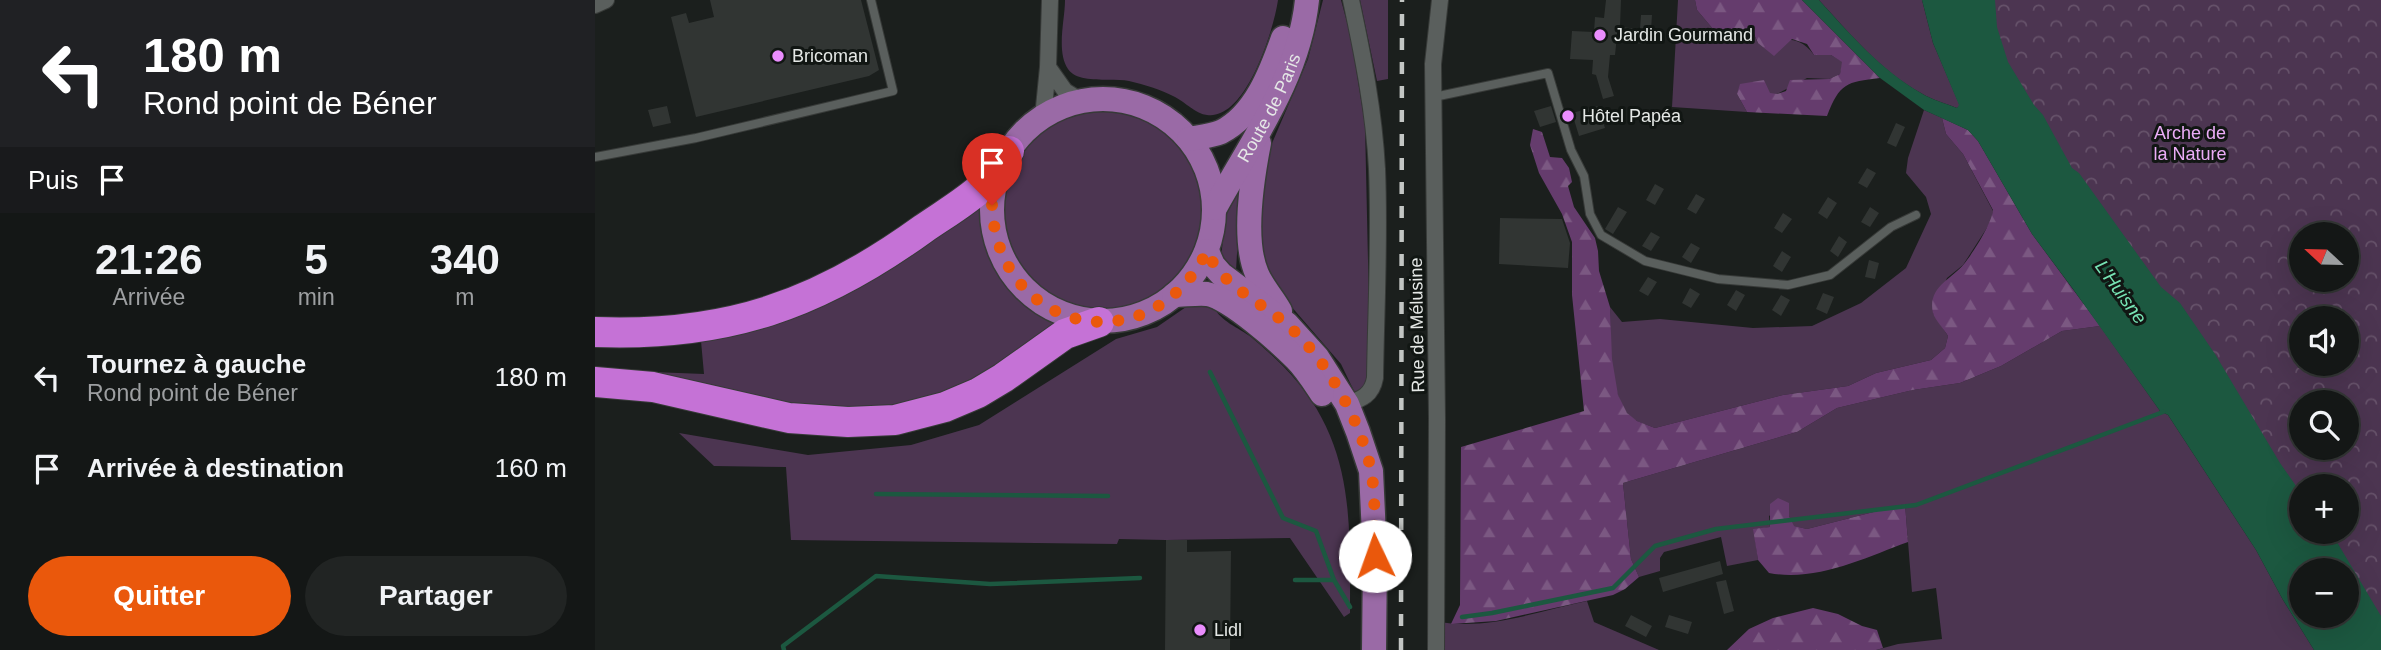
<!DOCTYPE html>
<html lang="fr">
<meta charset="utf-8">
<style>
:root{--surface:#141716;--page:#212423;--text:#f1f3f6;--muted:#9d9fa1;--line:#333635;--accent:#ea580c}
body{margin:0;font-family:Arial,sans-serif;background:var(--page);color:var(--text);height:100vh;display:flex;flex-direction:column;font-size:26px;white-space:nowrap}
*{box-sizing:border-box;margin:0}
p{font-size:23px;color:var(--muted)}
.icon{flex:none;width:38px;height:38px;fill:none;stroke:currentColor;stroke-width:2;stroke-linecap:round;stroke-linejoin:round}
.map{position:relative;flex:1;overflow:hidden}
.panel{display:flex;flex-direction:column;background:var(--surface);width:595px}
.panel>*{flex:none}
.top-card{background:#202124;color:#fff;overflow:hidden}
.needle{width:46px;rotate:292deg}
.controls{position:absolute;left:1694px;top:222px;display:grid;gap:14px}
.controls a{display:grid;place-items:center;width:70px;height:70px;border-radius:50%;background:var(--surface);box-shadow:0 7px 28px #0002,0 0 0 2px var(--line);font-size:35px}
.pin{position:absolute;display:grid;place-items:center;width:60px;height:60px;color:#fff;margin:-72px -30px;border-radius:50% 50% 50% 0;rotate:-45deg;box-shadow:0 0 7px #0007}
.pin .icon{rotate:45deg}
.me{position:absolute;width:77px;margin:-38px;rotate:357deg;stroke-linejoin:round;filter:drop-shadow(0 0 5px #0008)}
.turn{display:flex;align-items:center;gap:24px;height:147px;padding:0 28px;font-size:32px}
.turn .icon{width:91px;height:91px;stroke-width:2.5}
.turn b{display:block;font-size:49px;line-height:60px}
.then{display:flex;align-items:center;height:66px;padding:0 28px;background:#0003;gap:14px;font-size:26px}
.eta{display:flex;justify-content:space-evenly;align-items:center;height:119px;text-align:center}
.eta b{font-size:42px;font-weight:700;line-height:49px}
.cta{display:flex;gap:14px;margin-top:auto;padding:14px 28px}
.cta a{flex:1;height:80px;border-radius:42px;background:var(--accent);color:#fff;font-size:28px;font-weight:700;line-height:80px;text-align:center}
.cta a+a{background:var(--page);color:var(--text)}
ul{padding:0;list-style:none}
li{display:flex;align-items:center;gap:21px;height:91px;padding:0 28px}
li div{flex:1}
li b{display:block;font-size:26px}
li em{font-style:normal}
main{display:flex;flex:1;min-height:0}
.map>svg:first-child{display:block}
.grass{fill:#4c3551}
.forest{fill:url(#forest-firs)}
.park{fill:url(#park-crowns);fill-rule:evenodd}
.water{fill:#1c5840;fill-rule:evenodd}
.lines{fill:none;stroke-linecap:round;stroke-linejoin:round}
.stream{stroke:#1c5840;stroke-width:4.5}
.building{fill:#313533}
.lane-casing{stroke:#373a38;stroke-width:10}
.street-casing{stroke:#373a38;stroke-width:18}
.primary-casing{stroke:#373a38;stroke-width:27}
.highway-casing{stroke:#373a38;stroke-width:32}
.lane{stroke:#5a5f5d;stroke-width:8}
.street{stroke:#5a5f5d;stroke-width:16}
.primary{stroke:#9a6aa6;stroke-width:24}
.highway{stroke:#c572d6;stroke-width:30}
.rail{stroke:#c3c6c4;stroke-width:4.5;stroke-dasharray:12 12;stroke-linecap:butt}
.route{stroke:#ea580c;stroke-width:12;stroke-dasharray:0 21.6}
.poi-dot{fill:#ea8dfd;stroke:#111613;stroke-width:2.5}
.labels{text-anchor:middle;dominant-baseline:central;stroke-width:6;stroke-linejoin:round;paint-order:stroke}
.poi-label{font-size:18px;fill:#e5e8e6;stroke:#111613;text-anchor:start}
.street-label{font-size:18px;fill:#e5e8e6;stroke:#111613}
.park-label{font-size:18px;fill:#ebacf7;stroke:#111613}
.water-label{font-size:19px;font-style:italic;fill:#77e3b4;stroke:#111613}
</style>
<main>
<section class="panel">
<div class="top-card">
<div class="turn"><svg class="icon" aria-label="left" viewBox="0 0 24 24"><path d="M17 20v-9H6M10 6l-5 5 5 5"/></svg><div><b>180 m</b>Rond point de Béner</div></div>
<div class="then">Puis<svg class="icon" aria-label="arrive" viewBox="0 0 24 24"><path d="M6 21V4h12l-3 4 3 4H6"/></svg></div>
</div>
<div class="eta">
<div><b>21:26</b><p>Arrivée</p></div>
<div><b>5</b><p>min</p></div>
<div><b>340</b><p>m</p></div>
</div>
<ul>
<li><svg class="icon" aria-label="left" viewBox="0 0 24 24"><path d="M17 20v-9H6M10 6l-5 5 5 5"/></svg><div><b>Tournez à gauche</b><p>Rond point de Béner</p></div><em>180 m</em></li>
<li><svg class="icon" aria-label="arrive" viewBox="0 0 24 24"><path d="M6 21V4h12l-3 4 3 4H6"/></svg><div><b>Arrivée à destination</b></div><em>160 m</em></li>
</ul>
<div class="cta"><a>Quitter</a><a>Partager</a></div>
</section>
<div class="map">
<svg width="1786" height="650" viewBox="0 0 1786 650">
<defs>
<pattern id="forest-firs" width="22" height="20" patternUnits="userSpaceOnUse" patternTransform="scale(1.75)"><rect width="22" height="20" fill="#653c6d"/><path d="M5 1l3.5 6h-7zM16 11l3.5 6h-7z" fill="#7b5882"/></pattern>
<pattern id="park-crowns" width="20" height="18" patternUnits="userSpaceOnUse" patternTransform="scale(1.75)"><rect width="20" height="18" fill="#4c3551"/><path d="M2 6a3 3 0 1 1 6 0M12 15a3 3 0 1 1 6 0" fill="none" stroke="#66526a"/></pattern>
</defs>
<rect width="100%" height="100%" fill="#1b1f1d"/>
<path class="grass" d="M470 0H683C679 29 651 121 612 115 601 114 590 102 580 97 565 89 550 85 534 81 517 77 484 85 473 69 461 51 470 20 470 0Z
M728 0H746L756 37 770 125 774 306 772 378 769 391H759L746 364 676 283 666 251 667 209 675 148 713 59Z
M765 0H793V79L782 81Z
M1083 0H1100L1102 10 1118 29H1141L1158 32 1163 43C1187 40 1203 33 1219 55H1236L1248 62 1245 74 1234 79 1212 78 1182 94H1142L1152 112 1077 107Z
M1224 0H1327L1338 43 1365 106 1362 108C1350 103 1337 100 1326 93 1286 71 1255 34 1224 0Z
M407 211a103 103 0 1 1 206 0a103 103 0 1 1-206 0Z
M1329 110 1347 118 1351 134 1368 154 1398 211 1397 220 1368 265 1352 278 1338 313 1353 336 1350 348 1336 360 1281 373 1253 386 1188 395 1060 428C1050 424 1037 421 1031 412 1013 386 1016 337 1015 307L1027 322 1065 319 1158 328 1217 326 1266 303 1311 268 1336 214 1331 197 1311 173 1313 158Z
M646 183 641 271 626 258 632 202Z
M391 192 389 226 393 246 406 275 443 313 468 324 409 369 323 408 222 415 32 371 109 374 105 330 163 321Z
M600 305 619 307C625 321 644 328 656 337 667 346 678 356 688 366 760 439 755 518 755 613L749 617 695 538 571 540 524 539 522 544 196 540 191 467 119 466 84 433 213 455 316 445 384 425 521 339 562 327 591 307Z
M1505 326 1565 411 1573 415 1661 550 1688 600 1719 650H1281L1303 644 1347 639 1341 588 1317 592 1310 504 1212 529 1198 526 1194 516V503L1174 516 1175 527 1159 530 1163 560 1132 566 1126 537 1069 552 1065 558V571L1044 577 1036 559 1028 483 1202 432 1242 408 1318 390 1365 383 1406 366 1467 331Z
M992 601 999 622 1064 650H844V622C893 630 945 611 992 601Z"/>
<path class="forest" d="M1100 0H1207L1285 78C1251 82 1245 83 1232 116L1152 112 1142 94 1145 84 1169 80 1175 93 1182 94 1191 91 1195 80 1234 79 1245 74 1247 62 1236 55H1219L1212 44 1197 39 1179 56 1163 43 1158 32 1141 29H1118L1102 10Z
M1347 118 1373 130 1383 141 1437 234 1505 326 1467 331 1406 366 1365 383 1318 390 1242 408 1202 432 1028 483 1036 559 1044 577 1030 589 1018 595 901 621 856 624 865 605 866 447 989 411 977 295V242L967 214 944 173 935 145 938 129 947 132 955 157 967 158 974 168 977 182 973 186 979 207 1000 238 1003 251 1004 271 1015 307 1017 359 1023 395 1032 413 1042 421 1060 428 1188 395 1253 386 1281 373 1336 360 1350 348 1353 336C1349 329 1340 320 1338 313 1332 287 1357 279 1369 264 1378 253 1397 223 1398 210L1368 154 1351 134Z
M1183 498 1194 503V516L1199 526 1212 529 1310 504 1313 542C1269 558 1222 582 1174 573L1163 560 1158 529 1175 527V504Z
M1218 608 1243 614 1267 626 1282 630 1288 648 1281 650H1132L1154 629 1178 618Z"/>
<path class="park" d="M1366 0H1786V650L1752 616V570H1714ZM1706 234H1752V280H1706ZM1706 318H1752V364H1706ZM1706 402H1752V448H1706ZM1706 486H1752V532H1706Z"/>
<path class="water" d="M1207 0H1224C1255 34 1286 70 1326 93 1337 100 1350 103 1362 108L1364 105 1338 43 1327 0H1400L1402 27 1413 62 1439 105 1448 115 1477 168 1484 173 1566 287 1585 303 1620 354 1685 463 1706 493V532H1736L1786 616V650H1719L1688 600 1661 550 1573 415 1565 411 1478 289 1437 234 1383 141 1373 130 1329 110 1285 78ZM1706 570H1752V616H1706Z"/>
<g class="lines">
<path class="stream" d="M615 372 688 518 721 531 739 580
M281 494 513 496
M700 580H739L755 607
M867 617 897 613 1018 588 1060 546 1121 529 1321 505 1568 412
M189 650 188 646 281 576 395 584 545 578"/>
</g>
<path class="building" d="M115 0H266L284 70 274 76 101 117 76 17 91 13 94 23 119 17Z
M1011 0H1026L1025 27 1045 29 1046 15H1057L1055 44 1036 43 1022 36 1020 55H1015L1013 77 1019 96 1008 99 1001 75 997 74 998 60 975 59 977 31 999 32 1000 17 1009 18Z
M72 106 76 123 58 127 53 110Z
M956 106 961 122 945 127 939 111Z
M1003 106 1010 128 984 136 977 113Z
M1301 123 1310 127 1301 147 1292 143Z
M1272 168 1281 173 1272 188 1263 183Z
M1060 184 1069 189 1060 205 1051 200Z
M1101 194 1110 199 1101 214 1092 209Z
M1233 197 1242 203 1232 219 1223 213Z
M1023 207 1032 212 1018 234 1010 229Z
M1275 207 1284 213 1275 227 1266 222Z
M1188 213 1197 219 1187 233 1179 228Z
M905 218 967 219 975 243 973 268 904 264Z
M1056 232 1065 237 1056 251 1047 246Z
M1244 236 1252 242 1243 257 1235 251Z
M1096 243 1105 248 1096 263 1087 257Z
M1187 251 1196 257 1187 272 1178 266Z
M1274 260 1284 263 1280 279 1270 277Z
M1053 277 1062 282 1053 296 1044 291Z
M1095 288 1105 294 1096 308 1087 303Z
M1141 290 1150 295 1141 311 1132 305Z
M1228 293 1239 297 1232 314 1221 309Z
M1186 295 1195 300 1186 316 1177 310Z
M571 540H592V552L636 551 635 650H570Z
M1125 561 1128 574 1068 592 1064 578Z
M1131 580 1139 611 1129 614 1121 582Z
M1036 615 1057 626 1051 637 1030 626Z
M1074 615 1097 622 1093 634 1070 627Z"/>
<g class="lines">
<g class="lane-casing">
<path id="lane" d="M839 97 953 73 976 150 989 176 995 214 1006 235 1050 261 1123 279 1193 285 1235 275 1296 227 1321 215
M0 157 101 138 298 91 276 0"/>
</g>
<g class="street-casing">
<path id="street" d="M0 5 11 0
M453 67 470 91 486 101
M448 117 453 67 455 0
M752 404C767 399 777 395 780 378 781 309 785 239 782 169 779 112 768 56 756 0
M841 650 842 419 838 64 845 0"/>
</g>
<g class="primary-casing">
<g id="primary">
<circle cx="508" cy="210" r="111"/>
<path d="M594 139C605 137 616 136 626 132 660 115 676 72 688 38"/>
<path d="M664 143C657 179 647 240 662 274 668 288 678 298 685 311"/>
<path id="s1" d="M620 208C656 142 704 78 712 0"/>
<path d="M612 251 618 265 626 274 692 324 722 357 752 404 763 432 776 471 780 557 779 650"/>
<path d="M579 295C589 295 602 293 612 294 635 298 684 342 701 359 711 369 719 382 727 394"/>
</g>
</g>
<g class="highway-casing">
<path id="highway" d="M0 332C131 337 223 305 328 229 348 215 371 202 389 185 398 176 406 162 414 151
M0 382 58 387 194 418 253 422 300 420 350 407 383 393 408 378 470 334 504 322"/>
</g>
<use href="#lane" class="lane"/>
<use href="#street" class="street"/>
<use href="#primary" class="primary"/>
<use href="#highway" class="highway"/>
<path class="rail" d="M806 650 807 0"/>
</g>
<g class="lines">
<path class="route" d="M397 205C402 334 555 366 612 251 626 285 663 300 690 323 730 356 765 419 776 470 781 498 779 529 780 556"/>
</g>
<g class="poi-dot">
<circle cx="1005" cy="35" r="7"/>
<circle cx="183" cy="56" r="7"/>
<circle cx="973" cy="116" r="7"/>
<circle cx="605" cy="630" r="7"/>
</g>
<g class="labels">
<g class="poi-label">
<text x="1019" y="35">Jardin Gourmand</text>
<text x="197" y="56">Bricoman</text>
<text x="987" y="116">Hôtel Papéa</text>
<text x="619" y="630">Lidl</text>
</g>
<g class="street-label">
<text stroke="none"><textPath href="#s1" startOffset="114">Route de Paris</textPath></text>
<text transform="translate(822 325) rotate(-91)">Rue de Mélusine</text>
</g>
<g class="park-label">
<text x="1595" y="133">Arche de<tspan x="1595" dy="21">la Nature</tspan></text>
</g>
<g class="water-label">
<text transform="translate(1526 292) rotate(54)">L'Huisne</text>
</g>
</g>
</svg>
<div class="controls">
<a><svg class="needle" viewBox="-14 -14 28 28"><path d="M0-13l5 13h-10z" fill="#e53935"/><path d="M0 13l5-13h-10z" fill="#9d9fa1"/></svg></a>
<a><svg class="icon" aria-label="sound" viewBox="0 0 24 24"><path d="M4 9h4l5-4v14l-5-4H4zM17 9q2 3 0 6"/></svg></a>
<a><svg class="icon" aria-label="search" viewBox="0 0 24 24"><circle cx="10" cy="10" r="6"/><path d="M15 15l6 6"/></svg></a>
<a>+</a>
<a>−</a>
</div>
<div class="pin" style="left:397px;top:205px;background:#d93025"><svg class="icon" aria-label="arrive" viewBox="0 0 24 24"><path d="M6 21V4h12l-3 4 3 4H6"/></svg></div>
<svg class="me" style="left:780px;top:556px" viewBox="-20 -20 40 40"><circle r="19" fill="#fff"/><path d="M0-13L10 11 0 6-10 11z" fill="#ea580c"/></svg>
</div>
</main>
